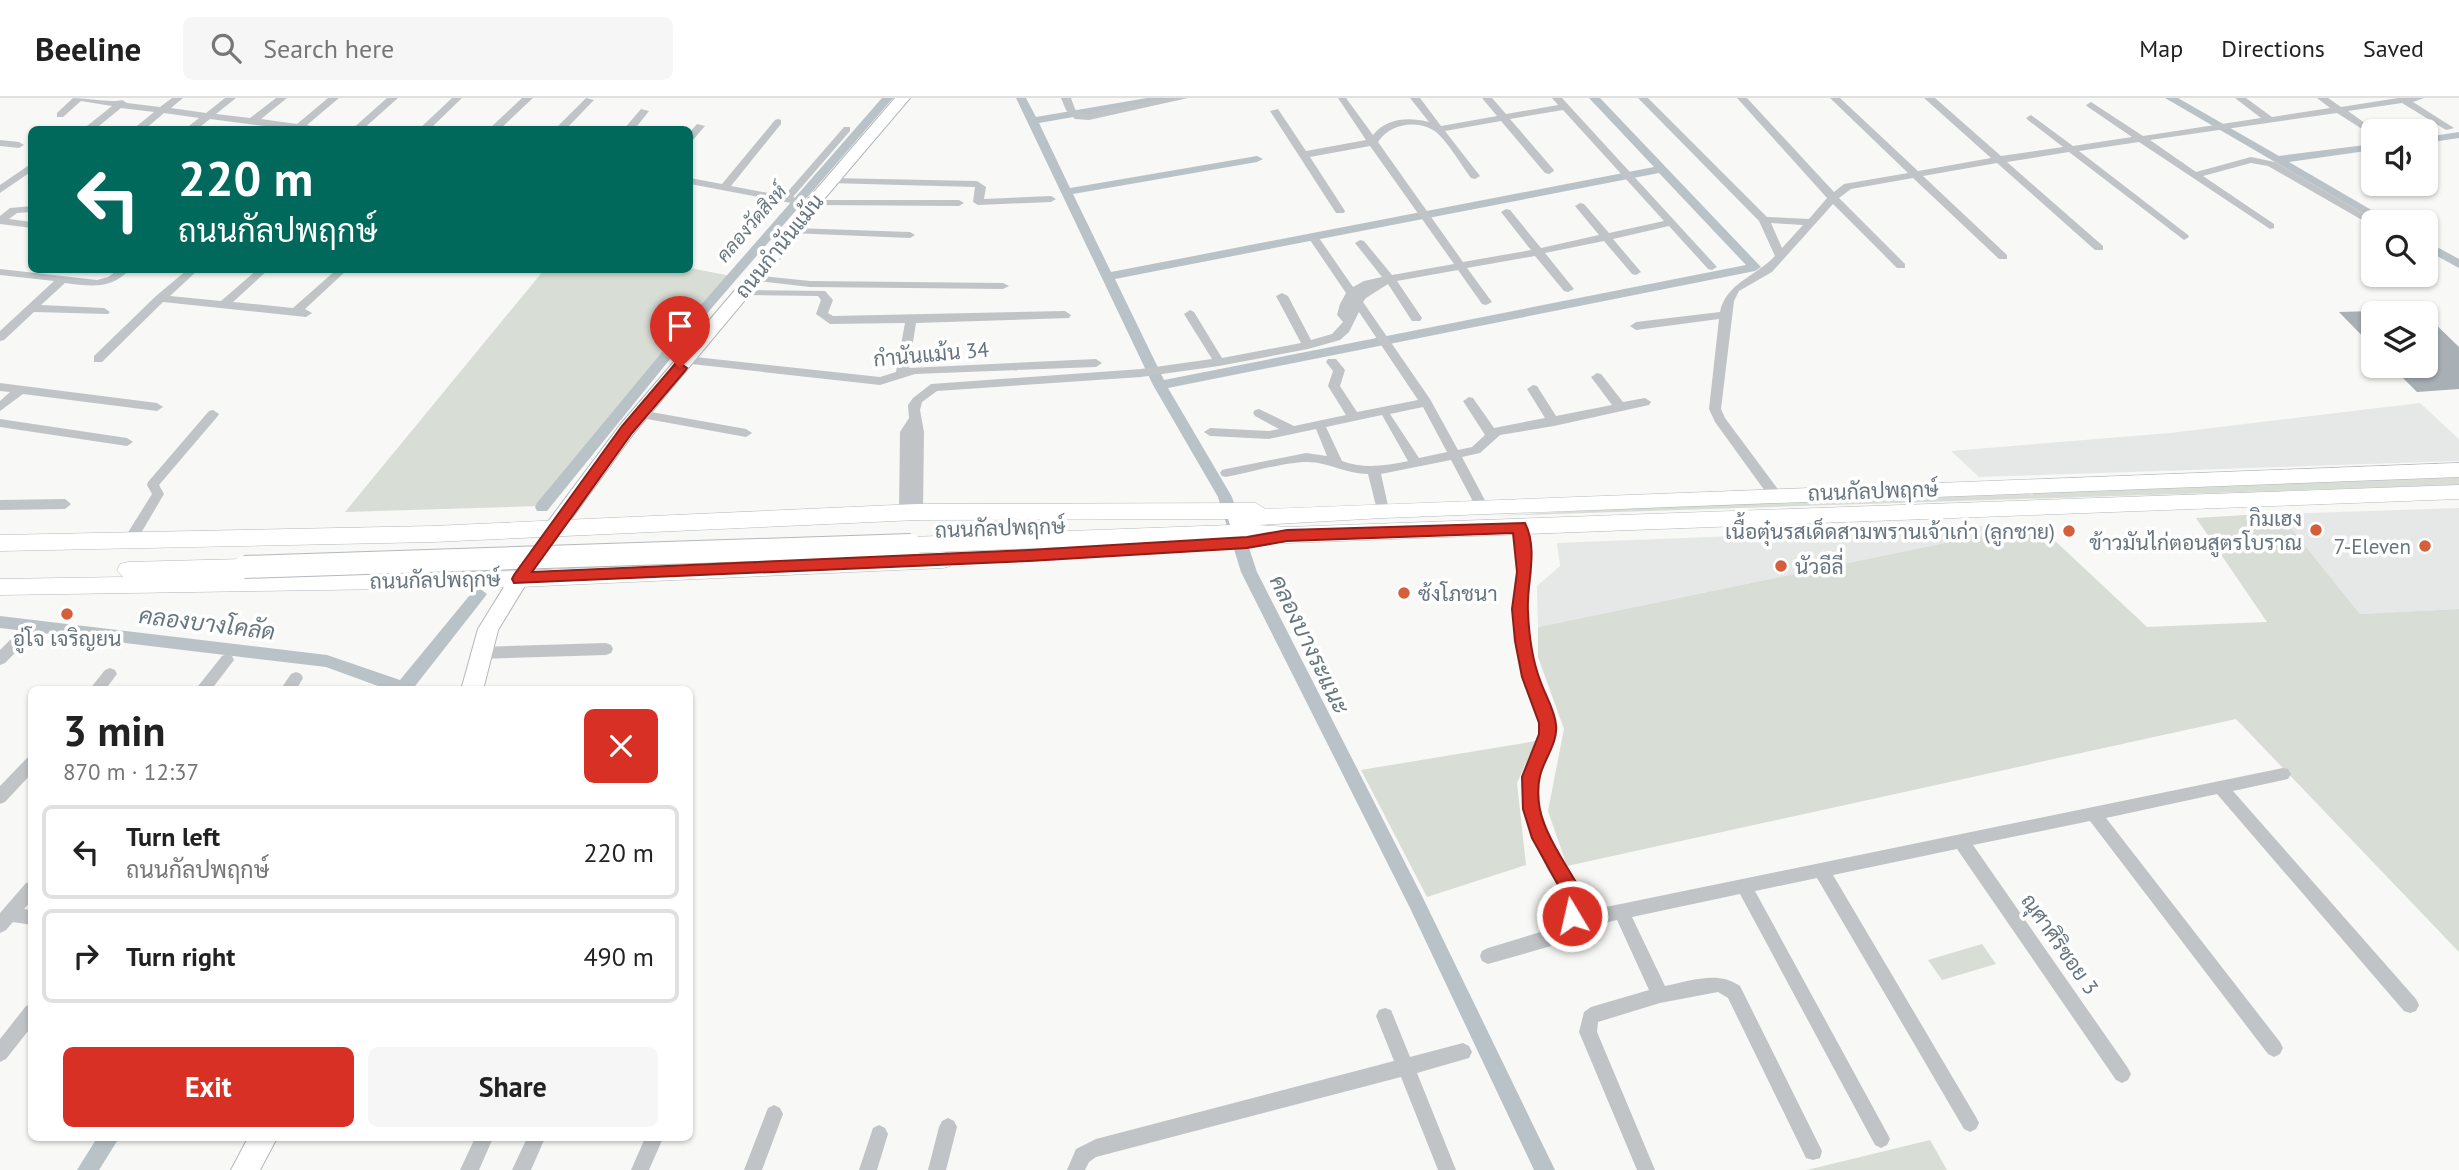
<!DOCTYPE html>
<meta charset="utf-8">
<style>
:root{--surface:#fff;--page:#f6f6f6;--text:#222;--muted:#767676;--line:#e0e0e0;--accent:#d93025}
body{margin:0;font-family:"PT Sans",Sarabun,sans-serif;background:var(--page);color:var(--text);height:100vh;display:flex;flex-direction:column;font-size:26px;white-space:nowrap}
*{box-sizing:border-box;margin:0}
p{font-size:23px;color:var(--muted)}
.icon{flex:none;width:38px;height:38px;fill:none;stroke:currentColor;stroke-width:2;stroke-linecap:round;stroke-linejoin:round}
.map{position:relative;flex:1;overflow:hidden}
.details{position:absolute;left:28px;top:588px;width:665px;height:455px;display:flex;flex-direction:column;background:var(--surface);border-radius:10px;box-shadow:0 2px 5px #0004}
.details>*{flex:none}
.banner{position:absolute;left:28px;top:28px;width:665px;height:147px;border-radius:10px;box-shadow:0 2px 5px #0004;background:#00695c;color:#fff;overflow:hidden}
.fabs{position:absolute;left:2361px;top:21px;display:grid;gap:14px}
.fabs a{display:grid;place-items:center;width:77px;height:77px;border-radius:10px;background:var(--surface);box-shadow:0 2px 5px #0004;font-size:35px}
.pin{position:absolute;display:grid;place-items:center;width:60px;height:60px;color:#fff;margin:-72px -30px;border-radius:50% 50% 50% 0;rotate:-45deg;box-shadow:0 0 7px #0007}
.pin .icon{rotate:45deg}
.me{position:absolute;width:77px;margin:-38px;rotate:351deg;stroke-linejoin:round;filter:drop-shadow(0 0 5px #0008)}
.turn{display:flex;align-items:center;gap:24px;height:147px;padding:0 35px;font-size:32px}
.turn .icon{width:91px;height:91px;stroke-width:2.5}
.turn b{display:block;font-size:49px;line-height:60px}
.round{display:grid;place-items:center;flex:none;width:74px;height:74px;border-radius:10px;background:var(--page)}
.head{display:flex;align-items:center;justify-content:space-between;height:119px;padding:0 35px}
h1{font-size:42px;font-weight:700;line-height:52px}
.action{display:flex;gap:14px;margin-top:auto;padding:14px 35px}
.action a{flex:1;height:80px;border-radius:10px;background:var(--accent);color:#fff;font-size:28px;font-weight:700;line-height:80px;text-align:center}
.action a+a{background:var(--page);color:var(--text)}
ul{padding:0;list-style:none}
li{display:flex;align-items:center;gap:21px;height:94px;margin:0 14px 10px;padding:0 21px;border:4px solid var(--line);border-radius:10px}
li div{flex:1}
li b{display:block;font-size:26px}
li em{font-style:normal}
header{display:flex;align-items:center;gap:42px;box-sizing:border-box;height:98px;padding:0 35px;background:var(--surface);border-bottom:2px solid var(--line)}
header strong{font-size:33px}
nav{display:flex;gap:38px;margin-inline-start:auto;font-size:24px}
.search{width:490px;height:63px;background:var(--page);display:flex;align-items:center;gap:18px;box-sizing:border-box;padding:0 24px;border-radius:10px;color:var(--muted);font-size:26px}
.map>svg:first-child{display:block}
.built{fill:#e6e7e7}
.green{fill:#d8ddd6}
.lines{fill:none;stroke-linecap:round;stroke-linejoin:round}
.canal{fill:#b9c3c7;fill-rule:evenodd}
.building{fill:#a8afb5}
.secondary-casing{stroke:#b2b8bc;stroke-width:2}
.primary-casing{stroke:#b4b8bc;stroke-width:1}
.street{fill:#c0c4c7;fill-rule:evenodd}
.secondary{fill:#fff;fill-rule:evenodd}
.primary{fill:#fff;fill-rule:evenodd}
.primary-bridge-casing{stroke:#b4b8bc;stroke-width:24;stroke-linecap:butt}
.primary-bridge{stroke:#fff;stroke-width:22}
.route{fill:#d93025;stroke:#8d1f18;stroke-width:2}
.poi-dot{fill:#d55f3a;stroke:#fff;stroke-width:2.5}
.labels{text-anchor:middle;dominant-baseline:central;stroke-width:7;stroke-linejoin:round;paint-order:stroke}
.far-water-label{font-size:19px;font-style:italic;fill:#66787f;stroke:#fff}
.street-label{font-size:21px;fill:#66747f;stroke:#fff}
.poi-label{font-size:21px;fill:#66747f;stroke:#fff;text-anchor:end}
.water-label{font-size:23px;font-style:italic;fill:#66787f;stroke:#fff}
</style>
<header>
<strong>Beeline</strong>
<div class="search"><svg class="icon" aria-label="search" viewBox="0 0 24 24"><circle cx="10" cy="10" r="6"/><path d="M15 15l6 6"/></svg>Search here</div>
<nav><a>Map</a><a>Directions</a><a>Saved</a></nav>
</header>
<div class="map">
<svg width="2459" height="1072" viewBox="0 0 2459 1072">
<rect width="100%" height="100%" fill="#f8f8f6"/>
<path class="built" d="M2420 305 2459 341V363L1979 379 1951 353 2170 335Z
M2459 410V511L2360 516 2280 416Z
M2037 426 1538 529 1537 488 1560 468 1557 445Z"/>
<path class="green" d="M690 170 731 178 539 408 345 414 544 172Z
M2459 378V387L1490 418 1700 406Z
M2279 415 2360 516 2459 511V854L2236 621 1567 768 1548 713 1564 631 1538 559V529L2037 426 2147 529 2267 524 2196 420Z
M1536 643 1517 685 1526 767 1427 799 1361 672Z
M1982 846 1996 866 1942 882 1928 862Z
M1930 1042 1947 1072H1807Z"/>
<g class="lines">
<path class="canal" d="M882 0H893L709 213 547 413H537L535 409 537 405 701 207Z
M1016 0H1026L1036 19 1147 0H1170L1165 3 1039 25 1070 90 1257 58 1263 61 1257 64 1073 96 1111 174 1654 69 1589 0H1600L1761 169 1755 173 1168 290 1232 399 1257 474 1422 798 1555 1072H1534L1410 810 1241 474 1218 399 1153 287ZM1659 75 1746 167 1164 282 1115 181Z
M2165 0H2178L2279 58 2373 46V52L2289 64 2392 124H2378Z
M2459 34V40L2426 45V39Z
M2426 143 2459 161V170L2426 152Z
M479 490 487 496 484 500 412 592H389L326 569 0 530V518L327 557 400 582 474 492Z
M97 1040H119L99 1072H77Z"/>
</g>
<path class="building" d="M2373 213V249L2339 214Z
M2426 217 2459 249V291L2417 294 2391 268H2426Z"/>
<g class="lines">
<g class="secondary-casing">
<path id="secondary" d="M895 0H910L819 107 800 136 634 335 561 435H547L544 430 547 425 620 327 788 130 808 101Z
M519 473 526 476 529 481 498 532 483 592H461L478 531 512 476Z
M248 1040H277L260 1072H231Z"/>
</g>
<g class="primary-casing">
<path id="primary" d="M2459 365V379L1383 420 1258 427 1287 429 2459 387V401L1287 445 1242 442 911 455 903 453 900 447 903 441 911 439 1230 427 1228 421 917 422 433 444 0 453V437L433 428 917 406 1256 405 1265 411Z
M943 454 951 456 954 462 951 468 943 470 519 489 0 497V481L123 479 117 472 120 466 128 464 244 461 252 463 255 469 252 475 245 477 519 473Z"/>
</g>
<path class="street" d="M73 0C87 0 111 5 122 2L127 5 160 9 172 0H183L171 10 206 15 225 0H236L216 16 250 20 276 0H287L261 21 297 26 328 0H339L307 27 329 32H296L210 21 196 32H184L199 20 164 15 144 32H132L154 14 121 10 94 32H82L112 8 81 3 63 19H57V15Z
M387 0H398L362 32H351Z
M452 0H462L429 32H418Z
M522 0H533L499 32H488Z
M586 0 594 2 565 32H554Z
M1061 0H1071L1075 11 1081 16 1169 0H1188L1089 22 1075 21 1066 12Z
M1338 0H1346L1373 37C1387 20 1408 19 1429 24L1410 0H1420L1441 28 1497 18 1482 0H1492L1506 16 1558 7 1552 0H1562L1717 169 1712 172 1708 171 1669 128 1613 141 1641 174 1636 177 1632 176 1604 143 1545 155 1574 191 1568 194 1564 193 1535 158 1467 170 1492 204 1486 207 1482 206 1458 172 1397 183 1422 220 1420 223H1412L1388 186 1366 200 1363 204 1430 301 1458 352 1472 349 1485 337 1463 303 1469 299 1473 300 1494 330 1545 320 1527 291 1533 287 1537 288 1556 318 1612 307 1591 279 1597 275 1601 276 1623 304 1645 300 1651 304 1649 307 1554 328 1500 337 1480 355 1462 359 1488 408 1482 413 1477 411 1451 362 1381 376 1389 412 1383 417 1377 412 1368 376C1347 376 1330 365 1309 364 1289 363 1247 375 1226 379L1222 378 1220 375 1222 372 1226 371 1306 355 1327 358 1316 331 1269 341 1210 338 1204 334 1210 330 1269 333 1279 331 1255 318 1253 315 1255 312 1259 311 1294 328 1346 317 1328 288 1333 273 1326 264 1328 261H1336L1345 272 1340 288 1357 314 1418 302 1359 214 1349 234 1340 242 1308 251 1219 268 1141 279 937 293 922 304 920 312 924 334 923 414 917 419 911 415 905 420 900 418 899 415 900 334 909 320 908 307 913 300 931 286 1141 271 1212 261 1184 216 1190 212 1194 214 1222 260 1301 245 1276 198 1282 195 1288 198 1311 242 1332 236 1343 224 1337 217 1340 206 1346 195 1310 142 1315 139 1319 140 1353 189 1364 183 1382 179 1355 145 1360 142 1364 143 1392 177 1454 166 1370 48 1310 59 1345 113 1344 115H1336L1270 13 1278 11 1306 53 1366 42ZM1563 12 1664 123 1609 135 1584 106 1580 105 1575 108 1599 137 1541 150 1510 112 1506 111 1501 114 1531 152 1463 164 1378 44C1389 27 1414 21 1433 32 1445 39 1462 68 1471 80L1475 81 1480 78 1445 33 1501 23 1545 75 1549 76 1554 73 1553 71 1510 21ZM1423 309 1447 354 1419 360 1390 316ZM1382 317 1408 363C1385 368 1363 371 1342 363L1326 329Z
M1638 0H1648L1767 119 1809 121 1827 100 1737 0H1747L1834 94 1844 86 1908 75 1830 0H1840L1918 73 1991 60 1924 0H1935L2001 58 2063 49 2028 22 2026 20 2031 17 2073 48 2132 39 2088 9 2086 7 2091 4 2143 38 2261 20 2235 0H2246L2272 19 2330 10 2317 0H2328L2341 9 2398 0H2424L2413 4 2454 30 2446 32 2402 5 2348 13 2376 33H2373V38L2337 15 2150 42 2196 74 2251 59 2275 64 2371 120 2370 122H2362L2268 68 2251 65 2203 78 2274 126V130L2270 131 2139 44 2079 53 2188 137 2189 139 2184 142 2069 54 2007 64 2103 148V152H2095L1997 65 1923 78 2007 157V161H1999L1913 80 1851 91 1839 100 1905 166V170H1897L1833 106 1772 174 1739 193 1734 203 1721 311 1725 320 1780 394 1781 397 1775 402 1770 400 1715 324 1709 311 1719 221 1636 232 1630 228 1636 224 1720 214C1726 185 1755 179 1775 158L1759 123ZM1771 125 1803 127 1782 150Z
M641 11 649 13 634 32H623Z
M778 21 781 22V26L731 88 784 98 844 29H850V33L793 99 809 102H959L964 105 959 108 816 107 812 109 690 86V80L722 86 775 22Z
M697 26 705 28 693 42 690 43V34Z
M0 42 19 44 24 47 19 50 0 48Z
M32 65V73L0 95V87Z
M832 80 977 83 986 89 984 101 1051 98 1056 101 1051 104 978 107 973 104 975 89 828 85V81Z
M32 108V114L17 115 9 121 32 124V130L0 126V118L10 110Z
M794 130 910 134 915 137 910 140 790 135V131Z
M0 171 97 182 108 179 118 172H129C111 192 90 188 65 185L41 207 104 210 110 214 108 216 34 214 4 242 0 243V233L54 183 0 177Z
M187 172H198L170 198 221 203 257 172H268L233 204 293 210 336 172H347L305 211 312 215 306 219 163 204 102 264H94V258L156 198Z
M753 177 810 183 1003 185 1009 188 1003 191 810 189 749 182 748 180Z
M741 192 825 193 833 202 828 215 833 218 1065 213 1071 217 1069 220 916 225 909 270 1096 261 1102 265 1096 269 915 276 880 287 682 265 680 262 686 258 880 279 896 274 905 225 830 226 816 216 821 202 818 198 737 197 735 195Z
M0 285 157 305 163 309 157 313 23 296 0 313V303L10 294 0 293Z
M213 312 219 316 217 319 159 387 164 396 134 447H124L122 444 152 396 147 387 148 384 209 313Z
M640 312 746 331 752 335 746 339 636 319 634 316 636 313Z
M0 321 127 340 133 344 127 348 0 329Z
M65 401 71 406 65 411 0 412V402Z
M1520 424 1527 429 1532 474 1527 511 1530 543 1537 579 1555 625V636L1539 679 1540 711 1559 761 1581 796C1593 794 1601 799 1606 809L2283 670 2288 671 2291 676 2288 681 2233 693 2416 901 2419 907 2416 913 2410 915 2404 913 2217 696 2106 720 2280 944 2283 950 2280 956 2274 959 2268 956 2090 723 1973 747 2128 970 2131 976 2128 982 2122 985 2116 982 1957 751 1833 777 1976 1019 1979 1025 1976 1031 1970 1034 1964 1031 1817 780 1755 793 1887 1035 1890 1041 1887 1047 1881 1050 1875 1047 1740 796 1632 819 1665 888C1690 883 1718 872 1740 888L1822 1053 1820 1060 1813 1062 1806 1060 1728 900 1718 894 1660 905 1598 924 1597 934 1655 1072H1637L1579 934 1584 914 1591 909 1649 892 1617 822 1605 825 1600 832 1590 837 1580 836 1551 848 1488 866 1482 863 1480 858 1482 853 1488 850 1567 826 1564 816 1568 804 1547 771 1533 740 1524 711 1523 679 1541 636V625L1523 579 1516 543 1513 511 1518 474 1513 429ZM1584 810 1591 813V819L1588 822 1581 819V813Z
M30 526 35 527 37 531 35 535 5 565 0 567V552L25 527Z
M606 545 611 547 613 551 611 555 606 557 480 561 475 559 473 555 475 551 480 549Z
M227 556 232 558 234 562 211 592H195L222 558Z
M110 570 115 572 117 576 105 592H89L105 572Z
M296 574 301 576 303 580 296 592H280L291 576Z
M32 658V675L5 704 0 706V688L27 660Z
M32 783V802L24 811 32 812V827L13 824 6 832 0 835V815L26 785Z
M32 906V928L6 961 0 964V941L26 908Z
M1385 910 1391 912 1410 959 1463 945 1469 948 1472 954 1469 960 1417 975 1456 1072H1438L1401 979 1096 1059 1089 1064 1085 1072H1067L1076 1051 1096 1041 1394 963 1376 918 1379 912Z
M774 1007 780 1010 783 1016 762 1072H744L768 1010Z
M948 1020 954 1023 957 1029 946 1072H928L939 1029 942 1023Z
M879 1027 885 1030 888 1036 877 1072H859L873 1030Z
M475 1040H493L479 1072H460Z
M527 1040H545L531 1072H512Z
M645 1040H663L649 1072H631Z"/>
<use href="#secondary" class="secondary"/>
<use href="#primary" class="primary"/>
<g class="primary-bridge-casing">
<path id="primary-bridge" d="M244 469 911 447"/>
</g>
<use href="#primary-bridge" class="primary-bridge"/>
</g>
<path class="route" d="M680 265 687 270 685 273 632 335 532 474 1029 452 1247 439 1287 432 1525 425C1539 453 1526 485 1528 514 1529 537 1532 561 1540 582 1545 597 1555 612 1556 627 1558 645 1544 661 1540 678 1529 726 1569 765 1587 805L1579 824 1572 826 1566 824 1563 810 1567 803 1532 740 1523 711 1522 679 1539 636V625L1522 579 1515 543 1512 511 1517 474 1513 435 1287 443 1247 450 1029 463 514 485 512 481 514 477 622 328 675 266Z"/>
<g class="poi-dot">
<circle cx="2316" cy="432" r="7"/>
<circle cx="2069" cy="433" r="7"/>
<circle cx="2425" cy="448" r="7"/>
<circle cx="1781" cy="468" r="7"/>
<circle cx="1404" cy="495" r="7"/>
<circle cx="67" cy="516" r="7"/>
</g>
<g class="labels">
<g class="far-water-label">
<text transform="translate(751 125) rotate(-49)">คลองวัดสิงห์</text>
</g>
<g class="street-label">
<text transform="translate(779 148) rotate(-51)">ถนนกำนันแม้น</text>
<text transform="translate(931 256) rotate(-5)">กำนันแม้น 34</text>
<text transform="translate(1873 393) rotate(-2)">ถนนกัลปพฤกษ์</text>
<text transform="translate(1000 430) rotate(-2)">ถนนกัลปพฤกษ์</text>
<text transform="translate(435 482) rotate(-1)">ถนนกัลปพฤกษ์</text>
<text transform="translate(2060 846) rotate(55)">ณุศาศิริซอย 3</text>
</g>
<g class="poi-label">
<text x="2302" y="420">กิมเฮง<tspan x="2302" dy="24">ข้าวมันไก่ตอนสูตรโบราณ</tspan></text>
<text x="2055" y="433">เนื้อตุ๋นรสเด็ดสามพรานเจ้าเก่า (ลูกชาย)</text>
<text x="2411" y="448">7-Eleven</text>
<text x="1795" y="468" text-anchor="start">นัวอีลี่</text>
<text x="1418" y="495" text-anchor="start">ซ้งโภชนา</text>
<text x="67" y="540" text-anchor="middle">อู่โจ เจริญยน</text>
</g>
<g class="water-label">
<text transform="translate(207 525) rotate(7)">คลองบางโคลัด</text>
<text transform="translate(1310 546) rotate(64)">คลองบางระแนะ</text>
</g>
</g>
</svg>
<div class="fabs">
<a><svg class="icon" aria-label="sound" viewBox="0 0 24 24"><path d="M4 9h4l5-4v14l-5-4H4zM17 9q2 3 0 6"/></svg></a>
<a><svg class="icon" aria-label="search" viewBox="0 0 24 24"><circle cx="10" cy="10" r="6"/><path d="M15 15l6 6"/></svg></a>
<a><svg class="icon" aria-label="layers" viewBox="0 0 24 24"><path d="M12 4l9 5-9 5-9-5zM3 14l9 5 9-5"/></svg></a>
</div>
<div class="pin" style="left:680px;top:270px;background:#d93025"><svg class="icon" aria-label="arrive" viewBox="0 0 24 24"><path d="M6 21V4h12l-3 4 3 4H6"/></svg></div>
<svg class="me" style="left:1572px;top:818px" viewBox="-20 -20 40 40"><circle r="17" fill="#d93025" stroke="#fff" stroke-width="3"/><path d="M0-11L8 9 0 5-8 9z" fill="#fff"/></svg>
<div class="banner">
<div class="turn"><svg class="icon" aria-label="left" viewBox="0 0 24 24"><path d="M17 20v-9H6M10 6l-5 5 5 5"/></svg><div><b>220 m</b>ถนนกัลปพฤกษ์</div></div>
</div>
<section class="details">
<div class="head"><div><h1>3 min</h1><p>870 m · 12:37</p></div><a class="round" style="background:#d93025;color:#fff"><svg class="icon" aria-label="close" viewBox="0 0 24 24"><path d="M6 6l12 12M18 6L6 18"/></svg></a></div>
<ul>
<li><svg class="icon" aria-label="left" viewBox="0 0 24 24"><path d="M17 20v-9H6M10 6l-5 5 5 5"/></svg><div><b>Turn left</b><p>ถนนกัลปพฤกษ์</p></div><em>220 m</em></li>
<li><svg class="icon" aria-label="right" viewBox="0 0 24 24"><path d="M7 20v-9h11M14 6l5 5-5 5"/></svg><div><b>Turn right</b></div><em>490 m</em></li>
</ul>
<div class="action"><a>Exit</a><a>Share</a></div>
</section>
</div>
